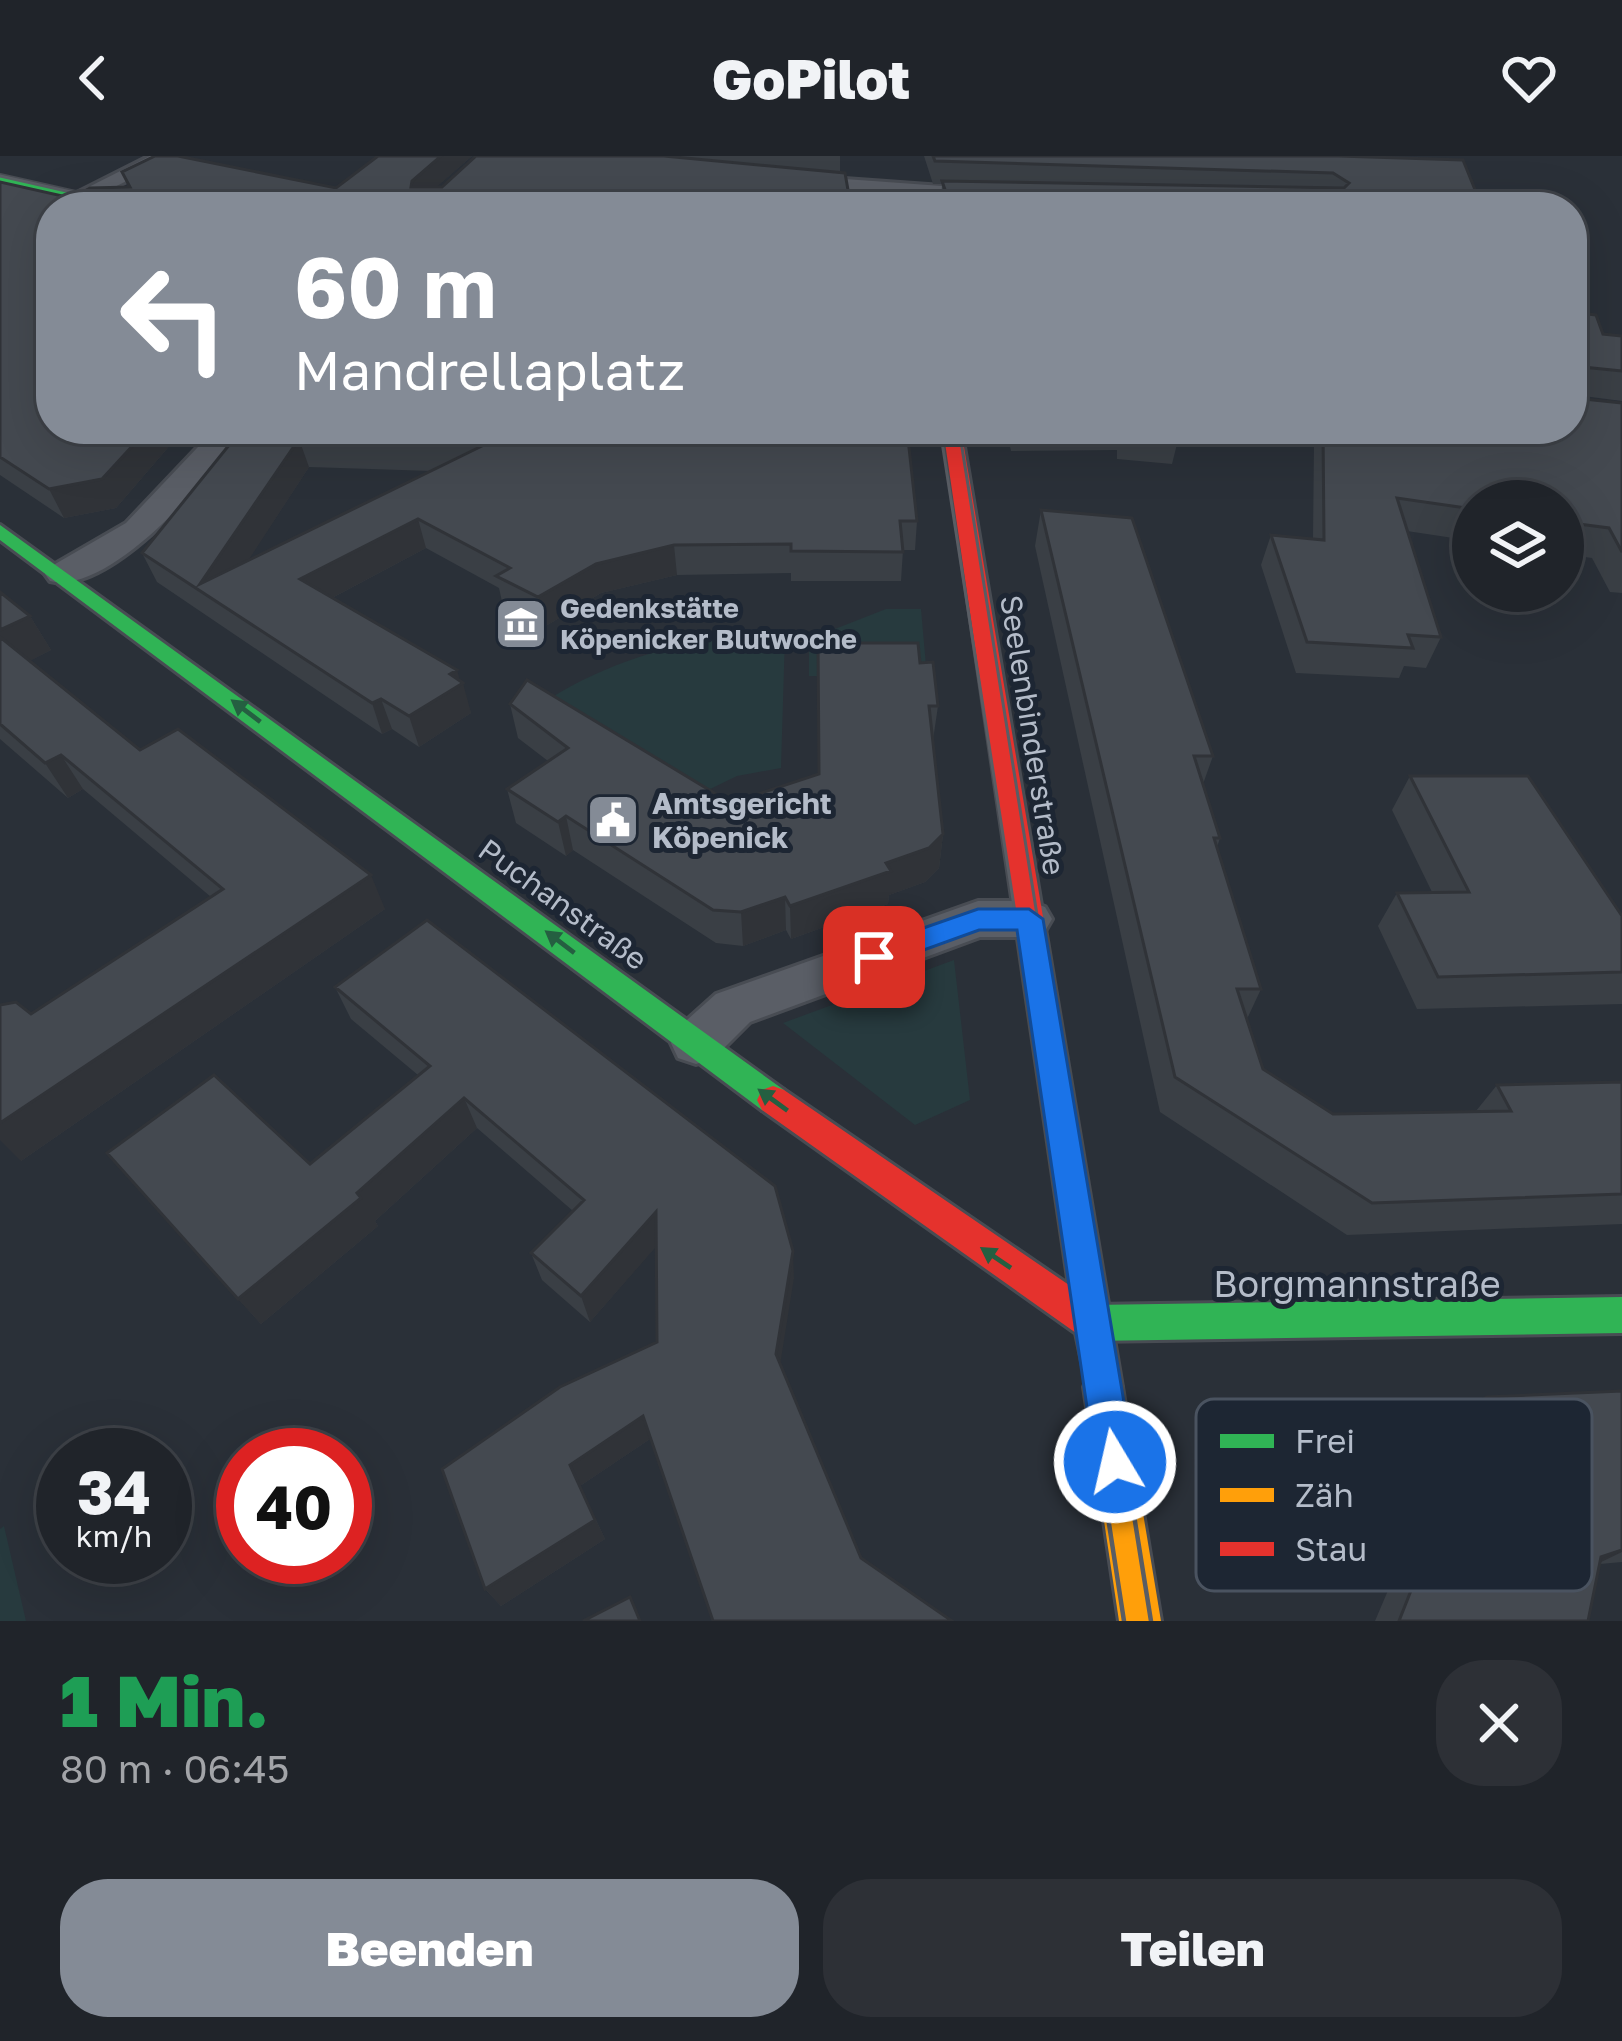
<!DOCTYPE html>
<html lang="de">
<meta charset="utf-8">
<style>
:root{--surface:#20242a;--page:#2d3036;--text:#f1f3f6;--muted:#a2a4a8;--line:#3d4147;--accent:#848b96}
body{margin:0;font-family:"Golos Text",sans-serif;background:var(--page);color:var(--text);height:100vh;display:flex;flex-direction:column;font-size:45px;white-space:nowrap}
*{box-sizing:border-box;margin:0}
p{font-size:39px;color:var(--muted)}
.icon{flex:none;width:66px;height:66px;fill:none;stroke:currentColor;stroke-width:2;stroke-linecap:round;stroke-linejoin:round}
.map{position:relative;height:1465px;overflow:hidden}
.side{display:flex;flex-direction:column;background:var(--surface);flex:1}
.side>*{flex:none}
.top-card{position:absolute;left:36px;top:36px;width:1551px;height:252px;border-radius:48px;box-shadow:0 12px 48px #0002,0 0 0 3px var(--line);background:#848b96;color:#fff;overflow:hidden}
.tools{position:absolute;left:1452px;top:324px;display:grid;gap:24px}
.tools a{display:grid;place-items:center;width:132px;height:132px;border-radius:50%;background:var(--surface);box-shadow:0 12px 48px #0002,0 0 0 3px var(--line);font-size:60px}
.speed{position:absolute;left:36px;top:1272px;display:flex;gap:24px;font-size:60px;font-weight:700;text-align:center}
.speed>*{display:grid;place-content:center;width:156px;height:156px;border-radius:50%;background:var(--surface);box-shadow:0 12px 48px #0002,0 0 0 3px var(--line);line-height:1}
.speed small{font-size:30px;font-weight:400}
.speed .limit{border:18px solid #d22;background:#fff;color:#111}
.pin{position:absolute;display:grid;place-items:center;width:102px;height:102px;color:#fff;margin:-51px;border-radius:24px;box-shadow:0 6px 18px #0006}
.me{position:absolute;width:132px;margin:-66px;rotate:351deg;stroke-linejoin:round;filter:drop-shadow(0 0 9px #0008)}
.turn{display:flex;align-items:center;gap:42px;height:252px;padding:0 60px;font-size:54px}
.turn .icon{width:156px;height:156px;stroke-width:2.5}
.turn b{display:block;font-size:84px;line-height:102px}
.round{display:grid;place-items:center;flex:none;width:126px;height:126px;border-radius:48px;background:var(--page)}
.overview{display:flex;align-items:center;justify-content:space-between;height:204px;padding:0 60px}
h1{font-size:72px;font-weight:800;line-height:90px;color:#1e9e55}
.primary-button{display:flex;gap:24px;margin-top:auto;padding:24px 60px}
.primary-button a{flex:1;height:138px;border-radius:48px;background:var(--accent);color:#fff;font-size:48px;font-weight:800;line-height:138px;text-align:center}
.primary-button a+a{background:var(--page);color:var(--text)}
header{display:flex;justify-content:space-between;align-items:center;height:156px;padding:0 60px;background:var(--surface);font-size:54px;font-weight:800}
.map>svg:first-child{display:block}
.green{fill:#273a3e}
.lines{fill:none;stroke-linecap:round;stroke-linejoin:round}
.street-casing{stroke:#484c53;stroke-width:6}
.fast-casing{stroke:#484c53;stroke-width:6}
.slow-casing{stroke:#484c53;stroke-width:6}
.jam-casing{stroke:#484c53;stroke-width:6}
.street{fill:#5a5e66;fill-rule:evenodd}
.fast{fill:#30b455;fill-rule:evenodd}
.slow{fill:#ff9f0a;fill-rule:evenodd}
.jam{fill:#e5322d;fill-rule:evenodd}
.tram-far1{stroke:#595d64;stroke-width:3}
.tram{stroke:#595d64;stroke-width:4.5}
.wall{fill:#3a3f45;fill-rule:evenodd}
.shaded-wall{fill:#303338}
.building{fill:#444950;stroke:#303338;stroke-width:3;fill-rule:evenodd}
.oneway{fill:#255f41}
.route{fill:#1a73e8;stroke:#114b97;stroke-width:3}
.labels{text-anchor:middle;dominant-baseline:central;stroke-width:10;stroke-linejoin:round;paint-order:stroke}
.far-poi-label{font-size:27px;font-weight:bold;fill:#b4bcc9;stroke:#1d2633;text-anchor:start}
.street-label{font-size:30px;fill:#b4bcc9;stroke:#1d2633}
.poi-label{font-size:30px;font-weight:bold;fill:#b4bcc9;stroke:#1d2633;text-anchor:start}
.near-street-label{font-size:36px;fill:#b4bcc9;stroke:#1d2633}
.key{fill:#1d2633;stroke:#4a5360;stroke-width:3}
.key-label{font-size:33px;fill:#b4bcc9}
</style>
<header><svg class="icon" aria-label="back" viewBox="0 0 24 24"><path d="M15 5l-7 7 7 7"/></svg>GoPilot<svg class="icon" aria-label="heart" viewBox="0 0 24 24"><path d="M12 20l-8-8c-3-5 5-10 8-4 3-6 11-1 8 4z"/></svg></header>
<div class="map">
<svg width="1622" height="1465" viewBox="0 0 1622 1465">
<rect width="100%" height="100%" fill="#2a3038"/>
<path class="green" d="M886 453H921L927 521 809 520V486L817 480Z
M735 479H785L781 612 737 620 704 636 549 543C607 507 668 489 735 479Z
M954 804 970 944 915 969 783 867Z
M4 1370 26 1465H0V1373Z"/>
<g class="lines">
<g class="street-casing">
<path id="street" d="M150 0H176L85 46 67 42Z
M789 19 998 34 1008 40 998 46 782 29 779 25Z
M215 273H245C213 318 111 440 50 425L45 418 50 411 126 367Z
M978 745H1029L1045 751 1052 763 1045 775 1029 781H980L750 866 714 902 696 908 678 902 671 887 678 872 716 838Z"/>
</g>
<g class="fast-casing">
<path id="fast" d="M0 20 120 47 126 51H103L0 28Z
M0 369 784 934 789 944 784 954 773 958 762 954 0 384Z
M1622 1141V1177L1093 1185 1080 1180 1075 1167 1080 1154 1093 1149Z"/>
</g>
<g class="slow-casing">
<path id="slow" d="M1103 1212 1116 1218 1122 1231 1161 1465H1119L1084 1231 1090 1218Z"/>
</g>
<g class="jam-casing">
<path id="jam" d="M943 273H961L1122 1231 1116 1244 1103 1250 1090 1244 1076 1177 762 954 757 944 762 934 773 930 784 934 1069 1129Z"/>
</g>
<use href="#street" class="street"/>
<use href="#fast" class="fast"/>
<use href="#slow" class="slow"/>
<use href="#jam" class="jam"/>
<path class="tram-far1" d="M0 20 137 51
M940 273 1054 1008
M959 273 1077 1008"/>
<path class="tram" d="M1053 1005 1124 1465
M1077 1005 1151 1465"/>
</g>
<path class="wall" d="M472 0 436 31H442L476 0H840V17L51 51V273H184L116 352 64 362 0 319V26L71 42 128 31 122 16 336 32Z
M924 0H1339L1482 51H941L942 28H933Z
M1572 156 1603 178 1622 180V245L1583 240V243L1622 247V437L1610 436 1592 402 1563 398V345H1473V385L1407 375 1441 481 1426 512 1404 510 1399 522 1296 517 1261 409 1271 379 1313 383 1314 286 1217 273H1572Z
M242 273H907L917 365 915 394H903L901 425H791V417L677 419 601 437 544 471 503 450 499 432 426 392 332 442 460 525 471 557 419 591 392 573 382 578 157 426 142 397ZM309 311 432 315 248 404Z
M1006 273H1179V280L1172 308 1117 303V294L1011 295Z
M1041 354 1213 600 1203 628 1220 682 1217 691 1261 833 1247 863 1263 913 1333 958 1476 955 1497 929 1622 926V1068L1347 1079 1160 956 1035 390Z
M0 436 30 460 51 494 29 505 140 594 385 753 21 1005 31 858 211 741 83 633 68 642 0 583Z
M920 507 938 550 933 584 943 678 939 712 925 726 889 739 888 748 791 783 786 774 743 790 716 787 573 694 566 700 516 667 507 633 548 605 518 582 510 548 731 647 818 619Z
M1410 620 1622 760V848L1417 853 1378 770 1397 737 1432 736 1392 654Z
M335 831 794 1122 650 1283 580 1330 605 1383 501 1450 485 1433 657 1186 656 1090 590 1166 542 1124 531 1097 573 1055 477 972 375 1065 378 1070 261 1168 107 997 310 1008 418 919 351 863Z
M1622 1235V1406L1600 1408 1588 1465H1375L1395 1418 1418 1350 1429 1285 1459 1260Z"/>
<path class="shaded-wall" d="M441 0H472L417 48 411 31 412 25Z
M148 273H184L116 352 64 362 49 333Z
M299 283 309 311 220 448 200 428Z
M418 363 426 392 311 453 300 423Z
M674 389 677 419 601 437 544 471 538 441 596 408Z
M30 460 51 494 16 512 0 486V474Z
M457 514 461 528 463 527 471 557 419 591 409 560 450 518Z
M381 543 392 573 382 578 372 547Z
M61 599 83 633 68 642 45 607Z
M566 660 573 694 566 700 558 666Z
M943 678 939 712 925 726 889 739 888 748 791 783 790 750 886 707Z
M371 719 385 753 21 1005 0 984V967Z
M785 741 786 774 743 790 741 756Z
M464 942 477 972 375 1065 378 1070 261 1168 238 1143Z
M656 1056 662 1084 590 1166 581 1140Z
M793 1095 794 1122 778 1222 776 1198Z
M643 1260 650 1283 580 1330 605 1383 501 1450 485 1433 570 1309Z
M1622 1394V1396L1597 1408 1601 1401Z"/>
<path class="building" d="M155 0H178L336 32 378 0H441L412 25 411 31H442L476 0H664L845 17 851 51H51V273H148L102 323 49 333 0 301V26L71 42 90 32 130 31 122 16Z
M933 0H1339L1463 4 1482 51H951L942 25 1344 32 1349 27 1333 17 935 5Z
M1572 156 1596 159 1603 178 1622 180V215L1582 211 1583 243 1622 247V396L1609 372 1563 366V345H1473V353L1397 342 1441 481 1408 479 1413 492 1307 486 1271 379 1324 384 1323 273H1572Z
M242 273H907L917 365H900L903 396 791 395V388L674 389 596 408 538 441 496 420 510 412 418 363 300 423 457 514 450 518 463 527 409 560 381 543 372 547 142 397ZM299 283 486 288 200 428Z
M1123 273H1179V280L1123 275Z
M1041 354 1132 362 1213 600H1194L1220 682H1214L1261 833H1237L1263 913 1333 958 1511 955 1497 929 1622 926V1038L1372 1047 1175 921Z
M0 436 30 460 0 474Z
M0 481 140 594 178 573 371 719 0 967V849L16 846 31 858 223 733 61 599 45 607 0 568Z
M818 487H918L920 507 933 506 938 550H929L943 678 929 692 886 707 891 715 790 750 785 741 741 756 713 754 566 660 558 666 507 633 568 592 510 548 527 524 731 647 819 618Z
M1410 620H1528L1622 760V816L1438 821 1397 737 1469 736Z
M427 764 775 1030 793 1095 776 1198 861 1402 952 1465H713L643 1260 570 1309 595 1364 485 1433 442 1313 560 1231 657 1186 656 1056 581 1140 531 1097 584 1044 464 942 357 1037 361 1042 238 1143 107 997 214 919 310 1008 430 910 335 831Z
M1622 1235V1394L1601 1401 1588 1465H1399L1425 1399 1448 1328 1459 1260 1487 1241Z
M630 1441 640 1465H583Z"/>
<defs><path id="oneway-solid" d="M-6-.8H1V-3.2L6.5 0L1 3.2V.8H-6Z" transform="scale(3)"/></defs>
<g class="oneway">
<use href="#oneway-solid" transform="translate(246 555) rotate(-143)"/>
<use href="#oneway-solid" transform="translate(560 786) rotate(-143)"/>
<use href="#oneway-solid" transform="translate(773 944) rotate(-144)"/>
<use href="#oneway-solid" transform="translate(996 1102) rotate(-146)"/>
</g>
<path class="route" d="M978 753H1029L1043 763 1134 1306 1129 1320 1115 1325 1101 1320 1095 1306 1017 774H979L874 812 863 809 859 801 863 793Z"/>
<defs>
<g id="museum-square" transform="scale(2.7)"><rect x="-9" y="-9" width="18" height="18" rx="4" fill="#848b96" stroke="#1d2633"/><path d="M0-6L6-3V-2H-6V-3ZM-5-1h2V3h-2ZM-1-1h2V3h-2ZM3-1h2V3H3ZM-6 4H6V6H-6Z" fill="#fff"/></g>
<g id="civic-square" transform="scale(2.7)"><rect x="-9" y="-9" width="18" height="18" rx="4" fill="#848b96" stroke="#1d2633"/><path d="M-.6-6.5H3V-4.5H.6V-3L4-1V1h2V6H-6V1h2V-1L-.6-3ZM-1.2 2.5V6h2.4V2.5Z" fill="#fff"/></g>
</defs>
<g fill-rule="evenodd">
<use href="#museum-square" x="521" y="468"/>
<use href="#civic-square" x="613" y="664"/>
</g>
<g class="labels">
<g class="far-poi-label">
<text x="560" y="452">Gedenkstätte<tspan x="560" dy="31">Köpenicker Blutwoche</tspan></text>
</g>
<g class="street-label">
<text transform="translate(1033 579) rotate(81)">Seelenbinderstraße</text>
<text transform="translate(563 748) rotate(36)">Puchanstraße</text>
</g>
<g class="poi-label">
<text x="652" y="647">Amtsgericht<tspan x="652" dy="34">Köpenick</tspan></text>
</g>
<g class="near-street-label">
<text x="1357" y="1127">Borgmannstraße</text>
</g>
</g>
<rect x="1196" y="1243" width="396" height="192" rx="18" class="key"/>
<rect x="1220" y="1278" width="54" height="14" fill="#30b455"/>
<rect x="1220" y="1332" width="54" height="14" fill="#ff9f0a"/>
<rect x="1220" y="1386" width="54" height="14" fill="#e5322d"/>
<g class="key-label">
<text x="1295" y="1297">Frei</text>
<text x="1295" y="1351">Zäh</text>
<text x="1295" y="1405">Stau</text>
</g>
</svg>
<div class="tools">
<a><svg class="icon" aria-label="layers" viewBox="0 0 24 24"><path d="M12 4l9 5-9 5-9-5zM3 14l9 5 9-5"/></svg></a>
</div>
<div class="speed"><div>34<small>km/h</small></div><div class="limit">40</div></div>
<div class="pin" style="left:874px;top:801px;background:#d93025"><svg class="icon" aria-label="arrive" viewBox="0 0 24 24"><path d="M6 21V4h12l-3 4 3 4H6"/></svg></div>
<svg class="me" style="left:1115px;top:1306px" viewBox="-20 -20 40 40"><circle r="17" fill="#1a73e8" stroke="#fff" stroke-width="3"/><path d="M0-11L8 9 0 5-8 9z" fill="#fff"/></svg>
<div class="top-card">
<div class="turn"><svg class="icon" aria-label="left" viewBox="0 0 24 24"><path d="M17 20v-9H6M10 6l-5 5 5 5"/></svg><div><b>60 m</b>Mandrellaplatz</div></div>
</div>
</div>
<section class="side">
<div class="overview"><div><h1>1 Min.</h1><p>80 m · 06:45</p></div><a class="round"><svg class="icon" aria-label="close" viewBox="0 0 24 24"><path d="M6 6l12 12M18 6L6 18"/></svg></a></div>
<div class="primary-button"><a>Beenden</a><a>Teilen</a></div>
</section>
